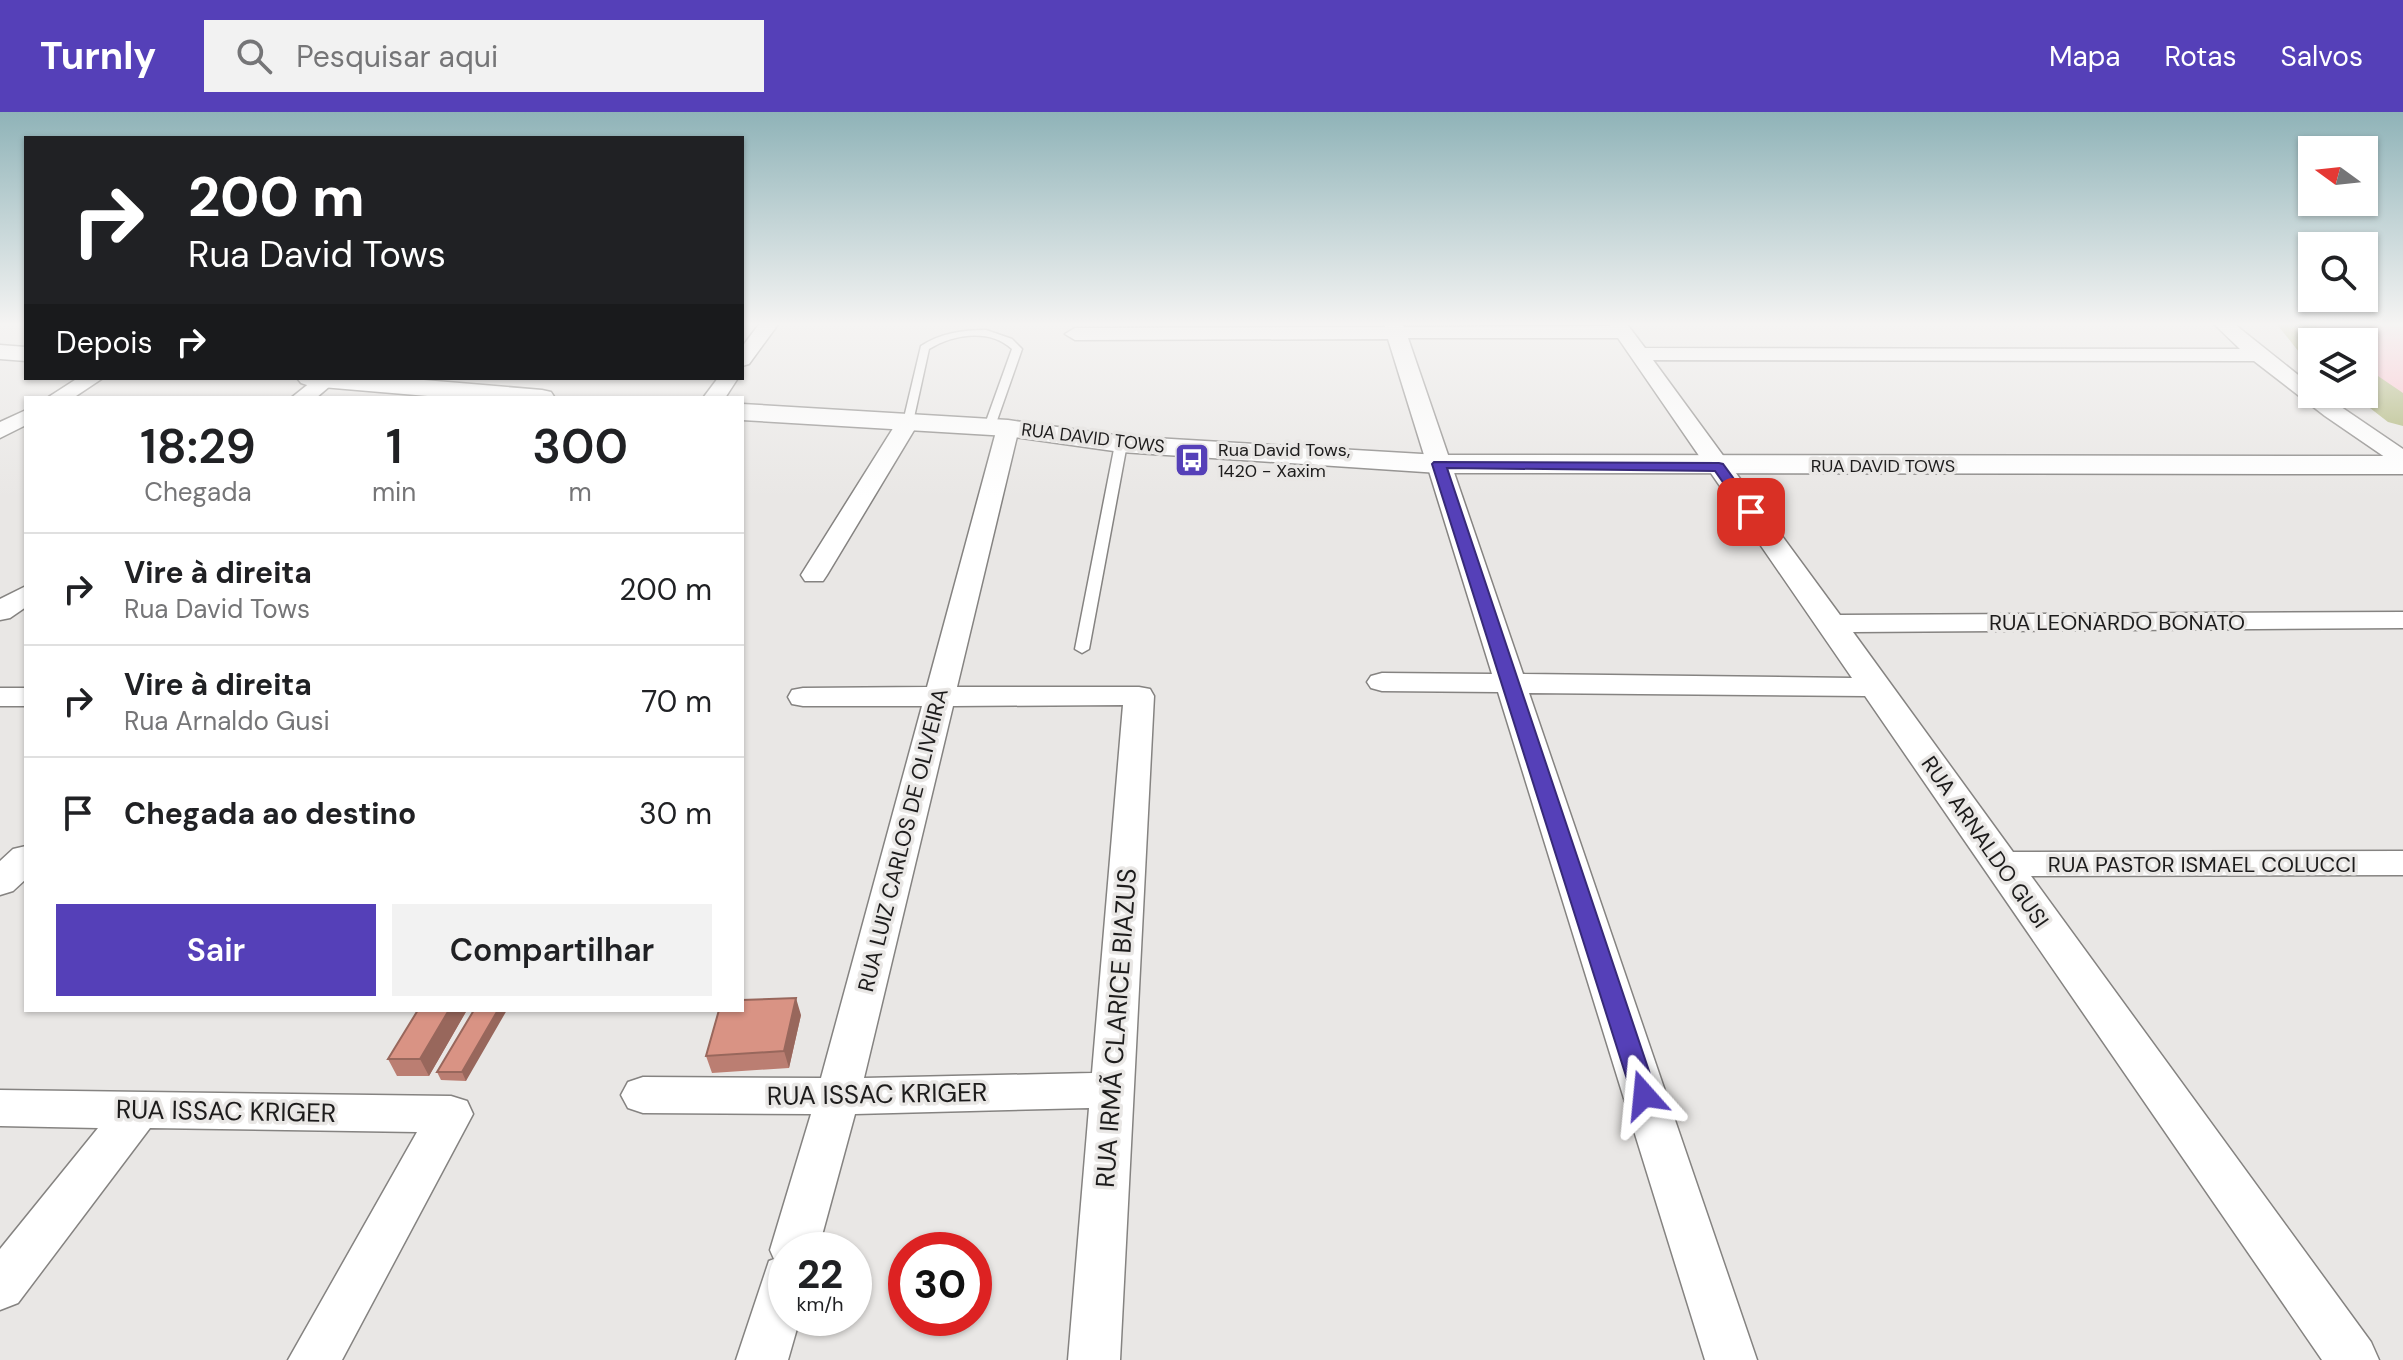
<!DOCTYPE html>
<html lang="pt">
<meta charset="utf-8">
<style>
:root{--surface:#fff;--page:#f2f2f2;--text:#202124;--muted:#757577;--line:#e0e0e0;--accent:#5540b8}
body{margin:0;font-family:"DM Sans",sans-serif;background:var(--page);color:var(--text);height:100vh;display:flex;flex-direction:column;font-size:30px;white-space:nowrap}
*{box-sizing:border-box;margin:0}
p{font-size:26px;color:var(--muted)}
.icon{flex:none;width:44px;height:44px;fill:none;stroke:currentColor;stroke-width:2;stroke-linecap:round;stroke-linejoin:round}
.map{position:relative;flex:1;overflow:hidden}
.drawer{position:absolute;left:24px;top:284px;width:720px;height:616px;display:flex;flex-direction:column;background:var(--surface);border-radius:0px;box-shadow:0 2px 6px #0004}
.drawer>*{flex:none}
.top-card{position:absolute;left:24px;top:24px;width:720px;height:244px;border-radius:0px;box-shadow:0 2px 6px #0004;background:#202124;color:#fff;overflow:hidden}
.needle{width:52px;rotate:285deg}
.controls{position:absolute;left:2298px;top:24px;display:grid;gap:16px}
.controls a{display:grid;place-items:center;width:80px;height:80px;border-radius:0px;background:var(--surface);box-shadow:0 2px 6px #0004;font-size:40px}
.speed{position:absolute;left:768px;top:1120px;display:flex;gap:16px;font-size:40px;font-weight:700;text-align:center}
.speed>*{display:grid;place-content:center;width:104px;height:104px;border-radius:50%;background:var(--surface);box-shadow:0 2px 6px #0004;line-height:1}
.speed small{font-size:20px;font-weight:400}
.speed .limit{border:12px solid #d22;background:#fff;color:#111}
.pin{position:absolute;display:grid;place-items:center;width:68px;height:68px;color:#fff;margin:-34px;border-radius:16px;box-shadow:0 4px 12px #0006}
.me{position:absolute;width:88px;margin:-44px;rotate:342deg;stroke-linejoin:round;filter:drop-shadow(0 0 6px #0008)}
.turn{display:flex;align-items:center;gap:28px;height:168px;padding:0 32px;font-size:36px}
.turn .icon{width:104px;height:104px;stroke-width:2.5}
.turn b{display:block;font-size:56px;line-height:68px}
.then{display:flex;align-items:center;height:76px;padding:0 32px;background:#0003;gap:16px;font-size:30px}
.eta{display:flex;justify-content:space-evenly;align-items:center;height:136px;text-align:center}
.eta b{font-size:48px;font-weight:600;line-height:56px}
.action{display:flex;gap:16px;margin-top:auto;padding:16px 32px}
.action a{flex:1;height:92px;border-radius:0px;background:var(--accent);color:#fff;font-size:32px;font-weight:600;line-height:92px;text-align:center}
.action a+a{background:var(--page);color:var(--text)}
ul{padding:0;list-style:none}
li{display:flex;align-items:center;gap:24px;height:112px;padding:0 32px;border-top:2px solid var(--line)}
li div{flex:1}
li b{display:block;font-size:30px}
li em{font-style:normal}
header{display:flex;align-items:center;gap:48px;box-sizing:border-box;height:112px;padding:0 40px;background:var(--accent);color:#fff}
header strong{font-size:38px}
nav{display:flex;gap:44px;margin-inline-start:auto;font-size:28px}
.search{width:560px;height:72px;background:var(--page);display:flex;align-items:center;gap:20px;box-sizing:border-box;padding:0 28px;border-radius:0px;color:var(--muted);font-size:30px}
.map>svg:first-child{display:block}
.green{fill:#ffbdca}
.lines{fill:none;stroke-linecap:round;stroke-linejoin:round}
.river{fill:#a9b170;fill-rule:evenodd}
.service-casing{stroke:#858381;stroke-width:3}
.minor-casing{stroke:#858381;stroke-width:3}
.tertiary-casing{stroke:#858381;stroke-width:3}
.service{fill:#fff;fill-rule:evenodd}
.minor{fill:#fff;fill-rule:evenodd}
.tertiary{fill:#fff;fill-rule:evenodd}
.wall{fill:#bb7e72}
.shaded-wall{fill:#98675c}
.building{fill:#d99384;stroke:#98675c;stroke-width:2}
.route{fill:#5540b8;stroke:#372a78;stroke-width:2}
.labels{text-anchor:middle;dominant-baseline:central;stroke-width:7;stroke-linejoin:round;paint-order:stroke}
.far-street-label{font-size:18px;fill:#1d1c1c;stroke:#e9e7e5}
.far-poi-label{font-size:18px;fill:#1d1c1c;stroke:#e9e7e5;text-anchor:start}
.street-label{font-size:22px;fill:#1d1c1c;stroke:#e9e7e5}
.near-street-label{font-size:26px;fill:#1d1c1c;stroke:#e9e7e5}
</style>
<header>
<strong>Turnly</strong>
<div class="search"><svg class="icon" aria-label="search" viewBox="0 0 24 24"><circle cx="10" cy="10" r="6"/><path d="M15 15l6 6"/></svg>Pesquisar aqui</div>
<nav><a>Mapa</a><a>Rotas</a><a>Salvos</a></nav>
</header>
<div class="map">
<svg width="2403" height="1248" viewBox="0 0 2403 1248">
<rect width="100%" height="100%" fill="#e9e7e5"/>
<path class="green" d="M2308 211H2403V287L2364 258V230H2330Z"/>
<g class="lines">
<path class="river" d="M2276 211H2314L2329 230H2312V243L2299 240Z
M2364 260 2378 264 2403 281V314L2388 310 2352 282H2364Z"/>
<g class="service-casing">
<path id="service" d="M986 218 1012 227 1022 237 994 317 984 315 1012 237C990 216 953 222 929 237L913 310 904 312 903 310 921 234C941 221 962 218 986 218Z
M1121 329 1127 332 1089 537 1082 541 1075 537 1115 332Z"/>
</g>
<g class="minor-casing">
<path id="minor" d="M760 211H779L749 252 742 254V235Z
M1384 211H1402L1404 215 1610 214 1608 211H1626L1645 236 2240 237 2213 211H2233L2312 274V282H2322L2403 337V354L2395 352 2325 304 2254 249 1653 248 1840 503 2403 500V516L1853 520 2013 740 2403 739V763L2031 764 2371 1230 2379 1248H2322L1865 584 1529 581 1757 1248H1705L1498 580 1382 579 1371 576 1367 570 1371 564 1382 561 1492 562 1388 227 1075 228 1065 222 1075 216 1385 215ZM1408 226H1618L1852 566 1523 562Z
M78 266H103L73 286H47Z
M316 266 337 268 316 286H291Z
M718 266H738L725 286H703Z
M26 298V313L0 326V310Z
M908 303 919 310 827 463 823 469H805L801 463 897 310Z
M1008 309 1019 316 957 575H1139L1150 577 1154 584 1120 1248H1068L1089 996 855 1002 818 1138H786V1206H800L788 1248H736L769 1149 774 1147 770 1138 811 1002 643 1001 628 996 621 983 628 970 643 965 821 966 922 594H803L792 592 788 585 792 578 803 576 927 575 997 316ZM1123 593 1092 961 864 966 953 594Z
M26 474V495L10 506 0 508V487Z
M0 576H26V594H0Z
M26 734V767L13 779 0 783V749L13 737Z
M0 978 451 984 467 989 473 1002 342 1248H288L417 1020 150 1016 18 1191 0 1198V1137L98 1016 0 1014Z"/>
</g>
<g class="tertiary-casing">
<path id="tertiary" d="M0 233 26 235V249L0 247Z
M297 266H400L542 278 551 280 555 286H451L310 274 301 271Z
M742 292 1008 308 1121 324 1439 343 2403 344V362L1439 361 1121 340 1008 324 742 308Z"/>
</g>
<use href="#service" class="service"/>
<use href="#minor" class="minor"/>
<use href="#tertiary" class="tertiary"/>
</g>
<path class="wall" d="M418 898H467L429 964H397L388 947Z
M474 898 466 969 441 968 437 960Z
M801 903 789 956 712 961 706 944Z"/>
<path class="shaded-wall" d="M796 886 801 903 789 956 784 939Z
M449 898H467L429 964 420 947Z
M498 898H507L466 969 462 960Z"/>
<path class="building" d="M796 886 784 939 706 944 719 898H742V888Z
M418 898H449L420 947H388Z
M474 898H498L462 960H437Z"/>
<linearGradient id="sky" x2="0" y2="1"><stop stop-color="#8fb3b8"/><stop offset="0.55" stop-color="#f5f4f3"/><stop offset="1" stop-color="#f5f4f3" stop-opacity="0"/></linearGradient>
<rect width="2403" height="386" fill="url(#sky)"/>
<path class="route" d="M1434 350 1719 351 1723 352 1758 400 1756 403H1746L1715 359 1447 356 1657 983 1653 991 1644 994 1635 991 1632 983 1432 352Z"/>
<defs>
<g id="bus-square" transform="scale(1.8)"><rect x="-9" y="-9" width="18" height="18" rx="4" fill="#5540b8" stroke="#e9e7e5"/><path d="M-5-6H5V4H4V6H2V4H-2V6H-4V4H-5ZM-3.5-4V0h7V-4ZM-3.5 1.2v1.5H-2V1.2ZM2 1.2v1.5H3.5V1.2Z" fill="#fff"/></g>
</defs>
<g fill-rule="evenodd">
<use href="#bus-square" x="1192" y="348"/>
</g>
<g class="labels">
<g class="far-street-label">
<text transform="translate(1093 326) rotate(7)">RUA DAVID TOWS</text>
<text x="1883" y="354">RUA DAVID TOWS</text>
</g>
<g class="far-poi-label">
<text x="1218" y="338">Rua David Tows,<tspan x="1218" dy="21">1420 - Xaxim</tspan></text>
</g>
<g class="street-label">
<text x="2117" y="510">RUA LEONARDO BONATO</text>
<text transform="translate(903 728) rotate(-76)">RUA LUIZ CARLOS DE OLIVEIRA</text>
<text transform="translate(1985 730) rotate(55)">RUA ARNALDO GUSI</text>
<text x="2202" y="752">RUA PASTOR ISMAEL COLUCCI</text>
</g>
<g class="near-street-label">
<text transform="translate(1116 916) rotate(-86)">RUA IRMÃ CLARICE BIAZUS</text>
<text transform="translate(877 982) rotate(-1)">RUA ISSAC KRIGER</text>
<text transform="translate(226 999) rotate(1)">RUA ISSAC KRIGER</text>
</g>
</g>
</svg>
<div class="controls">
<a><svg class="needle" viewBox="-14 -14 28 28"><path d="M0-13l5 13h-10z" fill="#e53935"/><path d="M0 13l5-13h-10z" fill="#757577"/></svg></a>
<a><svg class="icon" aria-label="search" viewBox="0 0 24 24"><circle cx="10" cy="10" r="6"/><path d="M15 15l6 6"/></svg></a>
<a><svg class="icon" aria-label="layers" viewBox="0 0 24 24"><path d="M12 4l9 5-9 5-9-5zM3 14l9 5 9-5"/></svg></a>
</div>
<div class="speed"><div>22<small>km/h</small></div><div class="limit">30</div></div>
<div class="pin" style="left:1751px;top:400px;background:#d93025"><svg class="icon" aria-label="arrive" viewBox="0 0 24 24"><path d="M6 21V4h12l-3 4 3 4H6"/></svg></div>
<svg class="me" style="left:1644px;top:983px" viewBox="-20 -20 40 40"><path d="M0-17L14 15 0 8-14 15z" fill="#5540b8" stroke="#fff" stroke-width="4"/></svg>
<div class="top-card">
<div class="turn"><svg class="icon" aria-label="right" viewBox="0 0 24 24"><path d="M7 20v-9h11M14 6l5 5-5 5"/></svg><div><b>200 m</b>Rua David Tows</div></div>
<div class="then">Depois<svg class="icon" aria-label="right" viewBox="0 0 24 24"><path d="M7 20v-9h11M14 6l5 5-5 5"/></svg></div>
</div>
<section class="drawer">
<div class="eta">
<div><b>18:29</b><p>Chegada</p></div>
<div><b>1</b><p>min</p></div>
<div><b>300</b><p>m</p></div>
</div>
<ul>
<li><svg class="icon" aria-label="right" viewBox="0 0 24 24"><path d="M7 20v-9h11M14 6l5 5-5 5"/></svg><div><b>Vire à direita</b><p>Rua David Tows</p></div><em>200 m</em></li>
<li><svg class="icon" aria-label="right" viewBox="0 0 24 24"><path d="M7 20v-9h11M14 6l5 5-5 5"/></svg><div><b>Vire à direita</b><p>Rua Arnaldo Gusi</p></div><em>70 m</em></li>
<li><svg class="icon" aria-label="arrive" viewBox="0 0 24 24"><path d="M6 21V4h12l-3 4 3 4H6"/></svg><div><b>Chegada ao destino</b></div><em>30 m</em></li>
</ul>
<div class="action"><a>Sair</a><a>Compartilhar</a></div>
</section>
</div>
